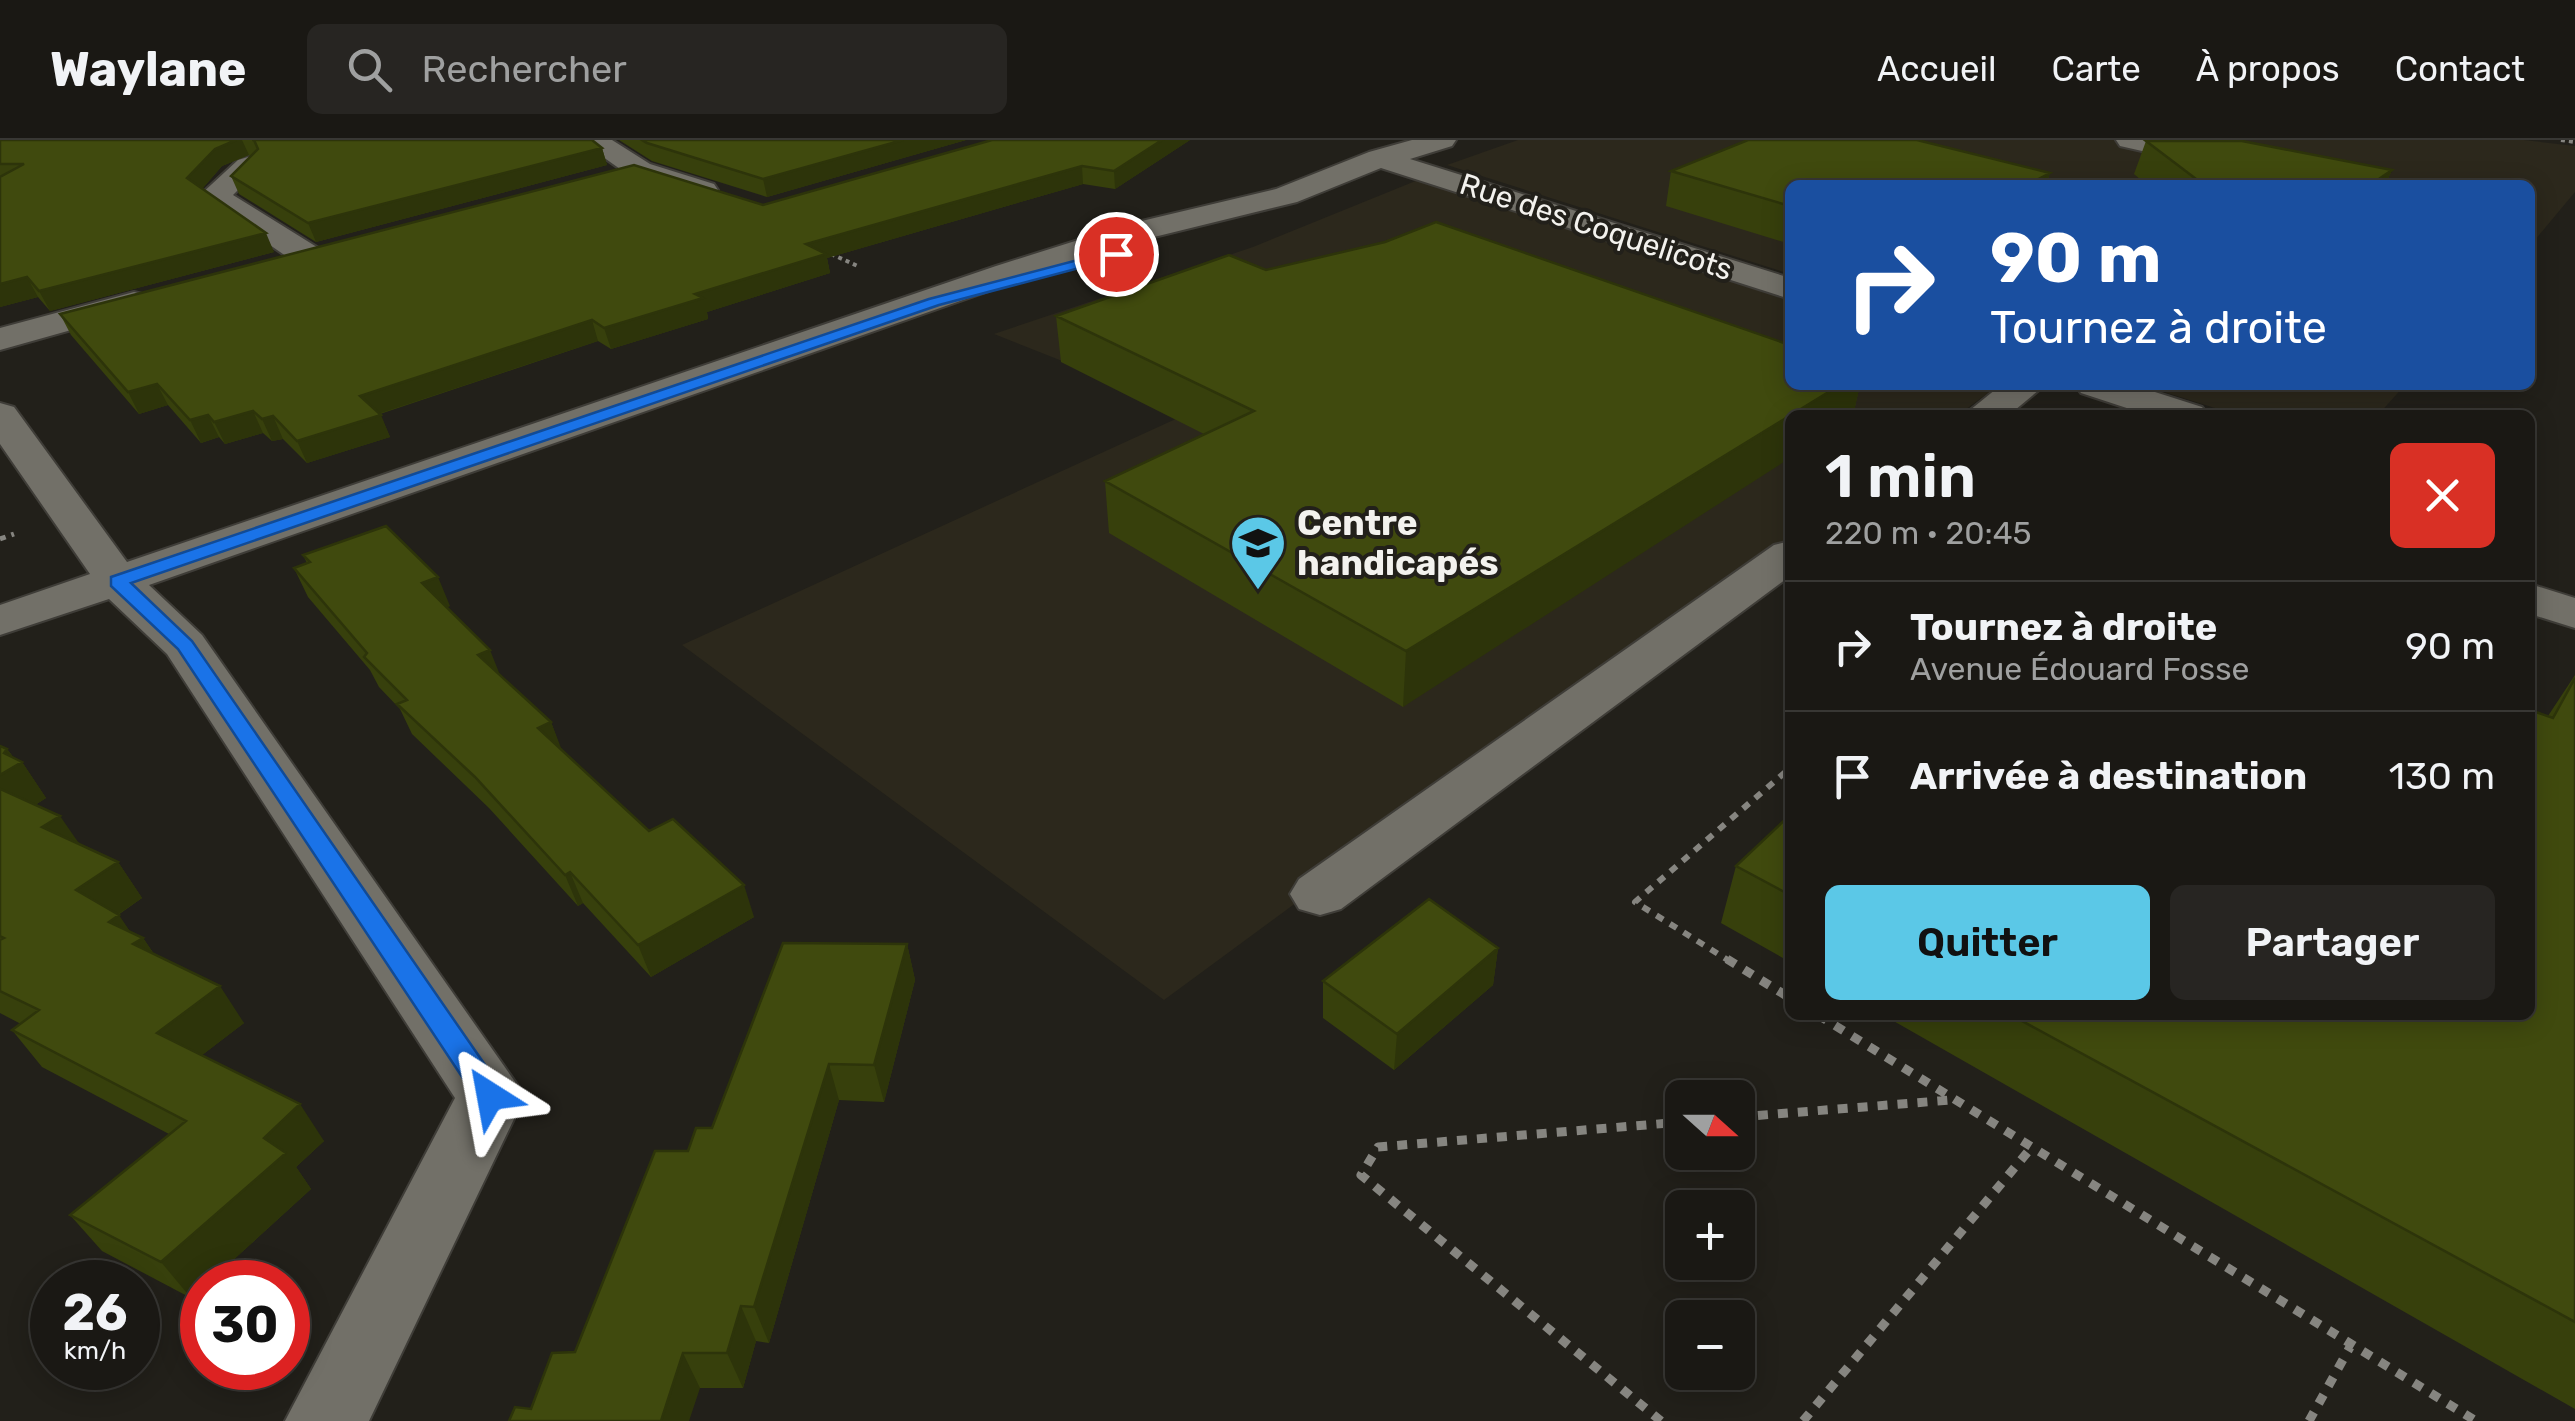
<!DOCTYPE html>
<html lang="fr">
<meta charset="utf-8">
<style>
:root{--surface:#1a1814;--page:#272522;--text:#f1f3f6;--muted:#9fa0a0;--line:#383734;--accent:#5bc8e7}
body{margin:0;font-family:Rubik,sans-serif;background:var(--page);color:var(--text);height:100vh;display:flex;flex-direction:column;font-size:38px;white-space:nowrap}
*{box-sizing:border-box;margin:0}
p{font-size:32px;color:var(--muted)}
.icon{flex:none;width:55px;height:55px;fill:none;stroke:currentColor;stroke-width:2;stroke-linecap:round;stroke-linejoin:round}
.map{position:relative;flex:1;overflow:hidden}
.panel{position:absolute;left:1785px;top:270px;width:750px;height:610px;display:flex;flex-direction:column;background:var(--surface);border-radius:15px;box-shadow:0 5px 25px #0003,0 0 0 2px var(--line)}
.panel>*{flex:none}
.hud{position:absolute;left:1785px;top:40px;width:750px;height:210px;border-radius:15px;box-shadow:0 5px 25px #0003,0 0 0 2px var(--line);background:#1a4fa0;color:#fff;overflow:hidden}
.needle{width:65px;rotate:111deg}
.tools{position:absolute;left:1665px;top:940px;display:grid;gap:20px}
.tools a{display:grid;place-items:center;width:90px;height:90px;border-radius:15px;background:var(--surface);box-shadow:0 5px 25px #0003,0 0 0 2px var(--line);font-size:50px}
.speed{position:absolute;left:30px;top:1120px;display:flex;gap:20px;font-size:50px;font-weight:700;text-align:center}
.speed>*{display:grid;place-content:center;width:130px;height:130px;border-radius:50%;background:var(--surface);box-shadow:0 5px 25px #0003,0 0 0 2px var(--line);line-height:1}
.speed small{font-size:25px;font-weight:400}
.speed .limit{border:15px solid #d22;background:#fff;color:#111}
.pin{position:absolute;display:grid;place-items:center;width:85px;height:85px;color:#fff;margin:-42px;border:5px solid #fff;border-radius:50%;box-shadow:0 2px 10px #0007}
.me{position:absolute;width:110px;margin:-55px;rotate:326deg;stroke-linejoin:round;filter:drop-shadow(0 0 8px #0008)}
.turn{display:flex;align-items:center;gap:35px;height:210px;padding:0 40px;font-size:45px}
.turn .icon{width:130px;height:130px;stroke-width:2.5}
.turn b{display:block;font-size:70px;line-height:85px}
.round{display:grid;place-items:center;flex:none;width:105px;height:105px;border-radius:15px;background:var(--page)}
.summary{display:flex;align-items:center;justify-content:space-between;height:170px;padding:0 40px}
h1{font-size:60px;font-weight:600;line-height:75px}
.cta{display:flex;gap:20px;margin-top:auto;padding:20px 40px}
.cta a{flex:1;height:115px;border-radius:15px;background:var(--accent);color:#111;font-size:40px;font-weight:600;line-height:115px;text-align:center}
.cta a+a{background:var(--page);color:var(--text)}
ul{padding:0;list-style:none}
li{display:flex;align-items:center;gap:30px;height:130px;padding:0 40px;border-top:2px solid var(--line)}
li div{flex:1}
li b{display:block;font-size:38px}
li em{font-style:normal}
header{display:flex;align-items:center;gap:60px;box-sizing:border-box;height:140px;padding:0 50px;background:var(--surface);border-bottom:2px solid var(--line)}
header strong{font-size:48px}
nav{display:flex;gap:55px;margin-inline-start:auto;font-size:35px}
.search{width:700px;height:90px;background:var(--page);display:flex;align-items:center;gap:25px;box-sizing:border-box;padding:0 35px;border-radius:15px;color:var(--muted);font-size:38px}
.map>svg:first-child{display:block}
.built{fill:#2c281c}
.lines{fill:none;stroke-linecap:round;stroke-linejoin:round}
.minor-casing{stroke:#3f3d38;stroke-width:4}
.path-far3{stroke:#868580;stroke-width:4;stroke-dasharray:4 4;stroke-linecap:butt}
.path-far2{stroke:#868580;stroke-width:5;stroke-dasharray:6 6;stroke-linecap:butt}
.path-far1{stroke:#868580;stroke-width:6;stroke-dasharray:8 8;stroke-linecap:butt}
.path{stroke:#868580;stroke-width:9;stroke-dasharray:10 10;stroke-linecap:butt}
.minor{fill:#727068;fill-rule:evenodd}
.wall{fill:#37400c}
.shaded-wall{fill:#2d340a}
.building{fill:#404a0e;stroke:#2d340a;stroke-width:2.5}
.route{fill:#1a73e8;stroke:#114b97;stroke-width:2.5}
.labels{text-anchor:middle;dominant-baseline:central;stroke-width:8;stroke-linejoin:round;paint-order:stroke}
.far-street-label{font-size:30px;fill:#f3f2ee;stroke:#22201a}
.poi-label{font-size:35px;font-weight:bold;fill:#f3f2ee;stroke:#22201a;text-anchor:start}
</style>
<header>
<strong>Waylane</strong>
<div class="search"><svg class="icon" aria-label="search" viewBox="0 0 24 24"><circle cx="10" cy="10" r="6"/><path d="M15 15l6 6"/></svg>Rechercher</div>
<nav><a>Accueil</a><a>Carte</a><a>À propos</a><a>Contact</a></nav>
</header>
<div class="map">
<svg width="2575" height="1281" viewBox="0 0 2575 1281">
<rect width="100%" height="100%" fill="#22201a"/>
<path class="built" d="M1518 0H2524L2575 6V52L2530 106V45H1790V134L1447 25Z
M1418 40 1790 161V245H1999L1958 275H1790V399L1164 860 682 505 1191 272 994 194 1253 107Z
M2142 245H2405L2378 275H2237Z"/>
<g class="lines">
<g class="minor-casing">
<path id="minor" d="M579 0H612L650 24 714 44 718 50 714 56 703 59 630 36Z
M1412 0H1456L1452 6 1410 19 1790 138V159L1381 28 1297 62 1150 98 1020 140 149 445 202 495 525 956 369 1281H285L455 958 167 514 109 459 0 495V465L90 434 0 304V263L14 267 127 422 996 126 1129 84 1276 49 1369 12Z
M2116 0H2168L2341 39 2346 45H2292L2120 6Z
M248 17 258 20 262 26 233 55 320 109 324 116 320 123H296L199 56 238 20Z
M134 152 146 155 151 162 146 169 0 210V188Z
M2001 245H2045L2009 275H1964Z
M2075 245H2133L2202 267 2208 275H2148L2081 253Z
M1790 401V436L1341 769 1320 775 1299 769 1290 754 1299 739 1774 405Z
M2530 444 2575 458V488L2530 474Z"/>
</g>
<path class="path-far3" d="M2561 0 2575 2
M831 114 860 127"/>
<path class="path-far2" d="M0 399 14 394"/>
<path class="path-far1" d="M1731 822 1635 762 1790 628"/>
<path class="path" d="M1727 819 1790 858
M1818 875 2476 1281
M1738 977 1951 960
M1661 1281 1361 1035 1378 1007 1682 982
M1803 1281 2031 1008
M2309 1281 2350 1207"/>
<use href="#minor" class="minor"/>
</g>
<path class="wall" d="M0 0H592L602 8 607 25 316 102 239 54 231 36 251 16 249 15 222 26 202 49 274 112 50 171 38 157 0 167Z
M619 0H966L767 57 652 21Z
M1190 0 1115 49 1083 44 827 118 830 133 707 172 708 179 611 209 598 201 380 274 390 297 307 323 283 299 272 301 263 293 225 304 219 297 201 303 168 265 139 274 71 195 60 174Z
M2146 1 2392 30 2385 45H2147L2134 34Z
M1671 31 2050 33 2046 45H1790V104L1666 66Z
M1266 130 1860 245 1853 275H1790L1403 567 1109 393 1105 341 1204 294 1061 222 1056 176Z
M303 415 450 466 446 467 500 536 551 582 561 610 649 691 754 777 651 837 583 763 578 766 489 668 412 594 400 569 379 547 370 530 308 457 294 428 307 423Z
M2575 535V1269L1883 875H2530L2548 576Z
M0 606 7 609 14 618 22 622 46 658 35 665 80 704 118 722 142 758 118 775 131 793 143 798 154 814 244 883 202 915 324 1001 296 1027 311 1049 209 1142H202L191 1158 102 1111 70 1075 169 994 42 927 12 890 21 884 0 873Z
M1790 675V822L1721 783 1736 726Z
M907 804 915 840 884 962 839 960 769 1203 756 1201 743 1248H700L531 1269 575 1212 688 1011Z
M1498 808 1493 845 1394 930 1323 878V841Z"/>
<path class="shaded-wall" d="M236 0H242L249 15 222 26 195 57 187 38 215 9Z
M903 0H966L767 57 763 39Z
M1162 0H1190L1115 49 1114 31Z
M602 8 607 25 316 102 308 83Z
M1082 26 1083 44 827 118 830 133 707 172 708 179 611 209 604 188 695 154 806 104Z
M2392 30 2385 45H2370Z
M2050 33 2046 45H2027Z
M266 93 274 112 50 171 39 151Z
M27 137 38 157 0 167V144Z
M592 180 598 201 369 277 360 256Z
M157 244 168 265 139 274 128 252Z
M1840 245H1860L1853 275H1791Z
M253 271 263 293 225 304 214 282Z
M208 275 219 297 201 303 190 280Z
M381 275 390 297 307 323 297 301Z
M273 276 283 299 272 301 262 279Z
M1790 276V318L1403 567 1406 511Z
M438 437 450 466 435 472 422 443Z
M490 510 502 540 478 515Z
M551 582 563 613 538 588Z
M7 609 18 624 22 622 46 658 13 679 0 661V635L4 613Z
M60 676 85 712 42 687Z
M118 722 142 758 101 786 76 750Z
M570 732 583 763 578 766 565 735Z
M744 745 754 777 651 837 638 805Z
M119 775 137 802 143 798 168 835 109 782Z
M907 804 915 840 884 962 874 925Z
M1498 808 1493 845 1394 930 1397 894Z
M220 846 244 883 184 929 157 893Z
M829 924 839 960 769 1203 754 1167Z
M300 964 324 1001 296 1027 311 1049 209 1142H202V1148L191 1158 161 1122 264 998Z
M741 1166 756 1201 743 1248 727 1213Z
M683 1213 700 1248 689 1281H661Z"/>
<path class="building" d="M0 0H236L215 9 187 38 266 93 39 151 27 137 0 144V37L24 24H0Z
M252 0H592L602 8 308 83 231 36 258 9 254 0Z
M642 0H903L763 39 647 3Z
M992 0H1162L1114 31 1082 26 806 104 826 114 695 154 703 158 604 188 592 180 360 256 381 275 297 301 273 276 262 279 253 271 214 282 208 275 190 280 157 244 128 252 60 174 634 25 763 65Z
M1748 0H1917L2050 33 2027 45H1790V66L1671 31Z
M2146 1H2242L2392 30 2370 45H2204Z
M1436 82 1790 205V245H1840L1406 511 1105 341 1254 271 1056 176 1229 115 1266 130 1385 102Z
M386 386 438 437 422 443 490 510 478 515 551 582 538 588 649 691 673 679 744 745 638 805 570 732 565 735 475 637 397 564 407 560 364 517 367 513 294 428 310 422 303 415Z
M2575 538V1182L2011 875H2530V570L2553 578Z
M0 606 7 609 4 613 22 622 0 635Z
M0 649 60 676 42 687 118 722 76 750 119 775 109 782 143 798 133 804 220 846 157 893 300 964 264 998 286 1013 161 1122 70 1075 186 981 12 890 39 870 0 851V800L4 798 0 796Z
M1790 675V755L1736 726Z
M1429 759 1498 808 1397 894 1323 841Z
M783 803 907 804 874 925 829 924 754 1167 741 1166 727 1213H683L661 1281H509L515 1267 531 1269 552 1213 575 1212 655 1011H688L696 988H712Z"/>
<path class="route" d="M1116 110 1123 114 1121 117 939 165 131 443 192 501 501 948 505 956 501 964 490 967 480 964 178 509 111 446V437L929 159Z"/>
<defs>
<g id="school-pin" transform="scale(2.875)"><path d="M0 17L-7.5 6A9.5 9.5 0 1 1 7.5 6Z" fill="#5bc8e7" stroke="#22201a"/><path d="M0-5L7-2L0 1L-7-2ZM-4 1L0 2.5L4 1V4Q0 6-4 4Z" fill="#111"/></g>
</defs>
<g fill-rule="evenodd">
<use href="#school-pin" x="1258" y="403"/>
</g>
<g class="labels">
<g class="far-street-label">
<text transform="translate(1596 87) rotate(18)">Rue des Coquelicots</text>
</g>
<g class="poi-label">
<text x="1297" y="383">Centre<tspan x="1297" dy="40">handicapés</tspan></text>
</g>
</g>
</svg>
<div class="tools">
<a><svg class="needle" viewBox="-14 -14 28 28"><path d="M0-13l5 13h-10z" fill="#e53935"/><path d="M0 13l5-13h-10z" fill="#9fa0a0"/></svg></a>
<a>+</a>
<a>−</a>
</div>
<div class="speed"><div>26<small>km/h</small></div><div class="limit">30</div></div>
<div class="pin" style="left:1116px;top:114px;background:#d93025"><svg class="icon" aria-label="arrive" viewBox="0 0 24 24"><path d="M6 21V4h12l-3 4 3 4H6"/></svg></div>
<svg class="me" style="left:490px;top:956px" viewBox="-20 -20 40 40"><path d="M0-17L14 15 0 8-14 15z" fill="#1a73e8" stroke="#fff" stroke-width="4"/></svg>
<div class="hud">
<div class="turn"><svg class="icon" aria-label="right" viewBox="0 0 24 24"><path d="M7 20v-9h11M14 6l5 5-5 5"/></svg><div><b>90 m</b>Tournez à droite</div></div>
</div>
<section class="panel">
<div class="summary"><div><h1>1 min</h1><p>220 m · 20:45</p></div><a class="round" style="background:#d93025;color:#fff"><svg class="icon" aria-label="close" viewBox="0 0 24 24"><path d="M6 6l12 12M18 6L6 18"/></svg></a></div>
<ul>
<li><svg class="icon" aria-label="right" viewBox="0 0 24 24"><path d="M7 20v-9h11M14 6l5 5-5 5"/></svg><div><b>Tournez à droite</b><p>Avenue Édouard Fosse</p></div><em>90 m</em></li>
<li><svg class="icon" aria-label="arrive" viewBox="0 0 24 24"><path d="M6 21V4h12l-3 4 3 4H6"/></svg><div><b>Arrivée à destination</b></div><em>130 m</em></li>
</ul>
<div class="cta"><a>Quitter</a><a>Partager</a></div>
</section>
</div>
